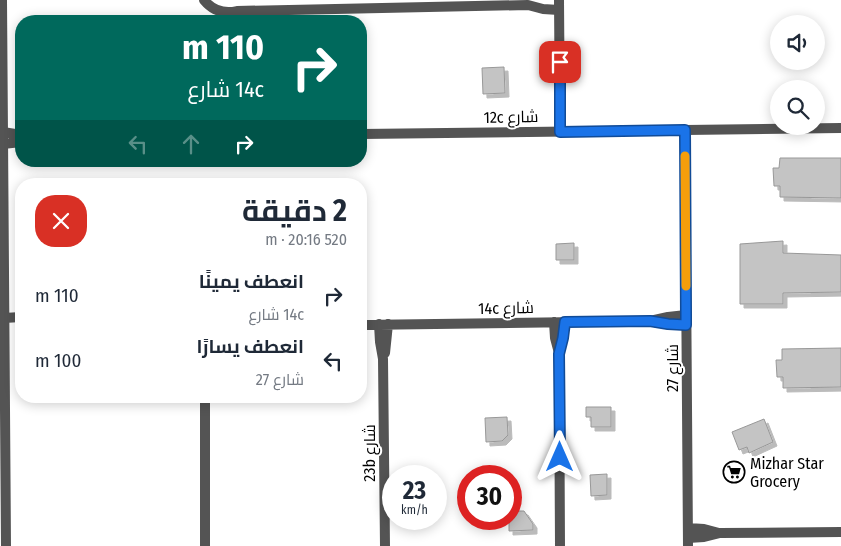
<!DOCTYPE html>
<html lang="ar">
<meta charset="utf-8">
<style>
:root{--surface:#fff;--page:#f2f2f3;--text:#1f2937;--muted:#747a83}
body{margin:0;font-family:"Fira Sans Condensed",Cairo,sans-serif;background:var(--page);color:var(--text);direction:rtl;height:100vh;display:flex;flex-direction:column;font-size:19px;white-space:nowrap}
*{box-sizing:border-box;margin:0}
p{font-size:16px;color:var(--muted)}
.icon{flex:none;width:28px;height:28px;fill:none;stroke:currentColor;stroke-width:2;stroke-linecap:round;stroke-linejoin:round}
.map{position:relative;flex:1;overflow:hidden;direction:ltr}
.sheet{position:absolute;left:15px;top:178px;width:352px;height:225px;display:flex;flex-direction:column;background:var(--surface);border-radius:20px;box-shadow:0 2px 12px #0003;direction:rtl}
.sheet>*{flex:none}
.guide{position:absolute;left:15px;top:15px;width:352px;height:152px;border-radius:20px;box-shadow:0 2px 12px #0003;direction:rtl;background:#00695c;color:#fff;overflow:hidden}
.tools{position:absolute;left:770px;top:15px;display:grid;gap:10px}
.tools a{display:grid;place-items:center;width:55px;height:55px;border-radius:50%;background:var(--surface);box-shadow:0 2px 12px #0003;font-size:25px}
.speed{position:absolute;left:382px;top:465px;display:flex;gap:10px;font-size:25px;font-weight:700;text-align:center}
.speed>*{display:grid;place-content:center;width:65px;height:65px;border-radius:50%;background:var(--surface);box-shadow:0 2px 12px #0003;line-height:1}
.speed small{font-size:12px;font-weight:400}
.speed .limit{border:8px solid #d22;background:#fff;color:#111}
.pin{position:absolute;display:grid;place-items:center;width:42px;height:42px;color:#fff;margin:-21px;border-radius:10px;box-shadow:0 2px 8px #0006}
.me{position:absolute;width:55px;margin:-28px;rotate:0deg;stroke-linejoin:round;filter:drop-shadow(0 0 4px #0008)}
.turn{display:flex;align-items:center;gap:18px;height:105px;padding:0 20px;font-size:22px}
.turn .icon{width:65px;height:65px;stroke-width:2.5}
.turn b{display:block;font-size:35px;line-height:42px}
.lanes{display:flex;align-items:center;height:48px;padding:0 20px;background:#0003;justify-content:center;gap:25px;direction:ltr}
.lanes .off{opacity:.35}
.round{display:grid;place-items:center;flex:none;width:52px;height:52px;border-radius:20px;background:var(--page)}
.head{display:flex;align-items:center;justify-content:space-between;height:85px;padding:0 20px}
h1{font-size:30px;font-weight:700;line-height:38px}
ul{padding:0;list-style:none}
li{display:flex;align-items:center;gap:15px;height:65px;padding:0 20px}
li div{flex:1}
li b{display:block;font-size:19px}
li em{font-style:normal}
.map>svg:first-child{display:block}
.building{fill:#c4c4c4;stroke:#989898;filter:url(#shadow)}
.lines{fill:none;stroke-linecap:round;stroke-linejoin:round}
.minor{stroke:#545454;stroke-width:10}
.route-casing{stroke:#114b97;stroke-width:12}
.route{stroke:#1a73e8;stroke-width:9}
.slow{stroke:#f59e0b;stroke-width:9}
.labels{text-anchor:middle;dominant-baseline:central;stroke-width:4;stroke-linejoin:round;paint-order:stroke}
.street-label{font-size:16px;fill:#000;stroke:#fff}
.poi-label{font-size:16px;fill:#000;stroke:#fff;text-anchor:start}
</style>
<div class="map">
<svg width="841" height="546" viewBox="0 0 841 546">
<defs>
<filter id="shadow"><feDropShadow dx="4" dy="4" stdDeviation="0" flood-color="#0004"/></filter>
</defs>
<rect width="100%" height="100%" fill="#fff"/>
<path class="building" d="M504 67 505 93 483 94 482 68Z
M780 158H841V198L780 197V186H774L773 168H779Z
M783 241V253L841 255V292L783 293V304H740V244Z
M574 243V260H556V244Z
M841 348V387L783 388V377H777L776 360H782V349Z
M586 407H611V427H591V417H586Z
M507 417 508 435 502 441 486 442 485 418Z
M764 419 773 442 749 453 747 447 739 450 732 432Z
M607 474V495L591 496 590 475Z
M512 511H524L533 524V530L509 531V520H512Z"/>
<g class="lines">
<path class="minor" d="M2 0 6 546
M204 0C213 11 224 14 237 11L528 5 543 9 559 10
M559 0 560 132
M685 130 688 546
M3 132 21 135
M361 134 841 128
M3 144 21 142
M4 318 21 317
M554 322 555 338 559 353
M654 322 668 324 686 325
M379 324 380 342 383 359 385 546
M361 325 650 321 668 317 686 315
M385 353 388 324
M205 396V546
M688 528 704 529 719 533
M688 538 704 537 720 533 841 532
M560 546 559 354 563 338 565 322"/>
</g>
<g class="lines">
<g class="route-casing">
<path id="route" d="M560 62V132L685 130 686 315V325L668 324 650 321 565 322 563 338 559 354 560 457"/>
</g>
<use href="#route" class="route"/>
<path class="slow" d="M685 156 686 286"/>
</g>
<defs>
<g id="supermarket-ring" transform="scale(1.125)"><circle r="9.5" fill="#fff" stroke="#000" stroke-width="1.5"/><path d="M-6-5.5h2.5l.6 2H6L4.5 2H-2.5L-4.4-4H-6ZM-1.5 3.2a1.3 1.3 0 1 0 .1 0ZM3 3.2a1.3 1.3 0 1 0 .1 0Z" fill="#000"/></g>
</defs>
<g fill-rule="evenodd">
<use href="#supermarket-ring" x="734" y="472"/>
</g>
<g class="labels">
<g class="street-label">
<text transform="translate(511 117) rotate(-1)">12c شارع</text>
<text transform="translate(506 308) rotate(-1)">14c شارع</text>
<text transform="translate(672 368) rotate(-90)">شارع 27</text>
<text transform="translate(369 453) rotate(-90)">23b شارع</text>
</g>
<g class="poi-label">
<text x="750" y="463">Mizhar Star<tspan x="750" dy="18">Grocery</tspan></text>
</g>
</g>
</svg>
<div class="tools">
<a><svg class="icon" aria-label="sound" viewBox="0 0 24 24"><path d="M4 9h4l5-4v14l-5-4H4zM17 9q2 3 0 6"/></svg></a>
<a><svg class="icon" aria-label="search" viewBox="0 0 24 24"><circle cx="10" cy="10" r="6"/><path d="M15 15l6 6"/></svg></a>
</div>
<div class="speed"><div>23<small>km/h</small></div><div class="limit">30</div></div>
<div class="pin" style="left:560px;top:62px;background:#d93025"><svg class="icon" aria-label="arrive" viewBox="0 0 24 24"><path d="M6 21V4h12l-3 4 3 4H6"/></svg></div>
<svg class="me" style="left:560px;top:457px" viewBox="-20 -20 40 40"><path d="M0-17L14 15 0 8-14 15z" fill="#1a73e8" stroke="#fff" stroke-width="4"/></svg>
<div class="guide">
<div class="turn"><svg class="icon" aria-label="right" viewBox="0 0 24 24"><path d="M7 20v-9h11M14 6l5 5-5 5"/></svg><div><b>110 m</b>14c شارع</div></div>
<div class="lanes"><svg class="icon off" aria-label="left" viewBox="0 0 24 24"><path d="M17 20v-9H6M10 6l-5 5 5 5"/></svg><svg class="icon off" aria-label="ahead" viewBox="0 0 24 24"><path d="M12 20V5M6 11l6-6 6 6"/></svg><svg class="icon" aria-label="right" viewBox="0 0 24 24"><path d="M7 20v-9h11M14 6l5 5-5 5"/></svg></div>
</div>
<section class="sheet">
<div class="head"><div><h1>2 دقيقة</h1><p>520 m · 20:16</p></div><a class="round" style="background:#d93025;color:#fff"><svg class="icon" aria-label="close" viewBox="0 0 24 24"><path d="M6 6l12 12M18 6L6 18"/></svg></a></div>
<ul>
<li><svg class="icon" aria-label="right" viewBox="0 0 24 24"><path d="M7 20v-9h11M14 6l5 5-5 5"/></svg><div><b>انعطف يمينًا</b><p>14c شارع</p></div><em>110 m</em></li>
<li><svg class="icon" aria-label="left" viewBox="0 0 24 24"><path d="M17 20v-9H6M10 6l-5 5 5 5"/></svg><div><b>انعطف يسارًا</b><p>شارع 27</p></div><em>100 m</em></li>
</ul>
</section>
</div>
